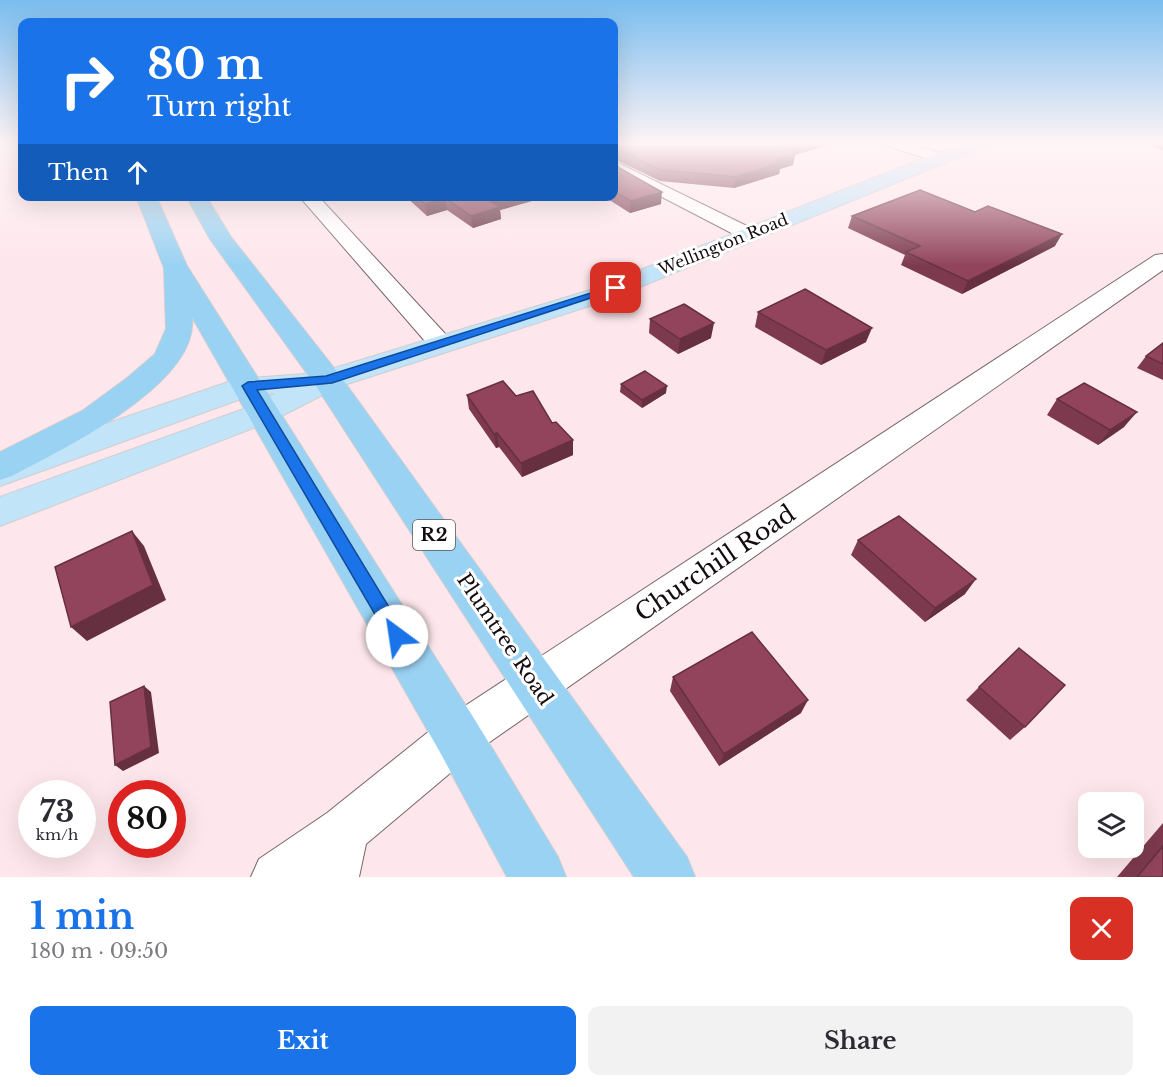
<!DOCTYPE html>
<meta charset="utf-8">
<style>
:root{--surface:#fff;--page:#f2f2f3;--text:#2b2b33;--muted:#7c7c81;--accent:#1a73e8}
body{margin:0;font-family:"Libre Baskerville",serif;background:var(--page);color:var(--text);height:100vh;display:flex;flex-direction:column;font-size:22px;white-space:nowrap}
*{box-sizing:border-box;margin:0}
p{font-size:20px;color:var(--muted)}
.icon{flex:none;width:33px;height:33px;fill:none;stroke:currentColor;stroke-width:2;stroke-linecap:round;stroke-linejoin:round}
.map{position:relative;height:877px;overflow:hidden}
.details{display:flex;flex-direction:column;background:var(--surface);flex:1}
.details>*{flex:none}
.guide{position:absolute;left:18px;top:18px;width:600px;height:183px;border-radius:12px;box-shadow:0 6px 24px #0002;background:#1a73e8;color:#fff;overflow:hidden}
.tools{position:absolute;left:1078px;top:792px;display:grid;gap:12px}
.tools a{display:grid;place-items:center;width:66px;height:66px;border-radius:12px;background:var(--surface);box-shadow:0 6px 24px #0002;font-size:30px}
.speed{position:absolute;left:18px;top:780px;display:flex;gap:12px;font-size:30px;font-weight:700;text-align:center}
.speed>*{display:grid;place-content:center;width:78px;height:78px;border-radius:50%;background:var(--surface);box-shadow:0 6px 24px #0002;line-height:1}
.speed small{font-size:15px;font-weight:400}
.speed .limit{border:9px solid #d22;background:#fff;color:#111}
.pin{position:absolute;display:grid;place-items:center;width:51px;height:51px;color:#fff;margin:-26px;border-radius:12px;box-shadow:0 3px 9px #0006}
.me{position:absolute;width:66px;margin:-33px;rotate:329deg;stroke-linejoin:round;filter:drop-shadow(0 0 4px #0008)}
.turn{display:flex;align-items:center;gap:21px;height:126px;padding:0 30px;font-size:27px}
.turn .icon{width:78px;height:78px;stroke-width:2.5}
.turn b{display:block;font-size:42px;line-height:51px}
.then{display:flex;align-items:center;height:57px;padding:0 30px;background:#0003;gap:12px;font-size:22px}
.round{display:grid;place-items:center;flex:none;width:63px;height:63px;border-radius:12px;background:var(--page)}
.headline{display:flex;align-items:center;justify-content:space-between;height:102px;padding:0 30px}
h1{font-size:36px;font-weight:800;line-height:45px;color:var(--accent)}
.action{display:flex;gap:12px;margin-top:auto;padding:12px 30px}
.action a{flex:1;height:69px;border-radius:12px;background:var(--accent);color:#fff;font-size:24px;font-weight:800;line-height:69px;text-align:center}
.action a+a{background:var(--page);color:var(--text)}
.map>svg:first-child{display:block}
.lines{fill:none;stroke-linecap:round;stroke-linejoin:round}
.minor-casing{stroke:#776468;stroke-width:2}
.major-casing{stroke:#d0cecf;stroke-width:2}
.highway-casing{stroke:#d0cecf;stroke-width:2}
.minor{fill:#fff;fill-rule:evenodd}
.major{fill:#c2e4f8;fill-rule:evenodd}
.highway{fill:#9ad2f3;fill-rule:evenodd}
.wall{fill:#7d3a4f}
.shaded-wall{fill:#663040}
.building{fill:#91445c;stroke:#663040;stroke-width:1.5}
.route{fill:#1a73e8;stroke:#114b97;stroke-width:1.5}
.labels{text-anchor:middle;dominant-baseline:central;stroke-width:6;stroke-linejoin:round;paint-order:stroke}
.far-street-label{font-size:16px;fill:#140c0e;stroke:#fff}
.shield{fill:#fff;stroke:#5a5556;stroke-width:1.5}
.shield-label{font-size:18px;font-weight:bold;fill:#140c0e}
.street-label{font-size:20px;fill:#140c0e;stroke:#fff}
.near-street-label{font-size:24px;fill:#140c0e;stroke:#fff}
</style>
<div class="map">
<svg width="1163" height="877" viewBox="0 0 1163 877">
<rect width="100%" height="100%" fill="#fee7ec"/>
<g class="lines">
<g class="minor-casing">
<path id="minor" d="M886 143H910L946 155 948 158 940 163 888 146Z
M614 161 755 230 758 234 755 238H741L614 172Z
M299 196H318L449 338 453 343 449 348 440 351 431 348Z
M1163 254V270L474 753 366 844 359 877H251L259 859 327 813 442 721 1155 255Z"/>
</g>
<g class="major-casing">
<path id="major" d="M963 143H987L984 147 605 301 338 387 274 420 0 526V497L252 406 276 393 252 395 0 486V460L237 379 318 373 587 291Z"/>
</g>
<g class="highway-casing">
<path id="highway" d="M136 196H156L187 266 475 720 558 857 566 877H507L441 754 192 317C200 384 62 449 12 476L0 480V452L82 411 127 378 155 354 166 329 164 268Z
M186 196H206L231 237 338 373 687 857 695 877H634L316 386 210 239Z"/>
</g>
<use href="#minor" class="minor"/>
<use href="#major" class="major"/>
<use href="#highway" class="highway"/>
</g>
<path class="wall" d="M614 143 795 155 793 165 780 169 779 174 734 188 660 181 614 159Z
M1154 143H1163V150L1152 147Z
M614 162 619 166V168L661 204 630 213 603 196H614Z
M405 196H549L500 210 501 219 473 228 447 210 427 216Z
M852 216 1055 246 962 294 901 265 905 255 848 228Z
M758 312 866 342 821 365 755 327Z
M650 319 711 338 678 354 649 333Z
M1163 343V380L1137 368 1146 356Z
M621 384 666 393 642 408 620 392Z
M467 395 516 396 552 423 573 440V455L522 477 499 447 496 448 469 409Z
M1057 399 1124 427 1098 445 1047 415Z
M858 540 965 594 925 622 851 555Z
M673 677 801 713 719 766 670 691Z
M979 687 1025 727 1010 740 966 700Z
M1163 823V877H1117Z"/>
<path class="shaded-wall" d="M801 143H836L795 155 793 165 780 169 779 174 734 188 736 177 775 160 782 148Z
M662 192 661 204 630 213 631 201Z
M505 196H549L500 210 501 219 473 228 471 216 490 201Z
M445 198 447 210 427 216 425 204Z
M1062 234 1055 246 962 294 968 281Z
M714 323 711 338 678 354 680 339Z
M872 328 866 342 821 365 826 350Z
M667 386 666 393 642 408V400Z
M1137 412 1124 427 1098 445 1110 430Z
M497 433 499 447 496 448 494 434Z
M573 440V455L522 477 521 463Z
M132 531 144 546 166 600 87 641 71 627Z
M976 579 965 594 925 622 935 608Z
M144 686 151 692 159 753 123 771 115 765Z
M808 700 801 713 719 766 724 754Z"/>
<path class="building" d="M614 143H801L782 148 796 153 775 160 781 162 736 177 661 170 614 148V151Z
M614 165 662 192 631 201 614 191Z
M920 190 975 212 988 206 1062 234 968 281 906 252 920 246 852 216Z
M417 196H505L490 201 500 207 471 216 445 198 425 204Z
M805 289 872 328 826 350 758 312Z
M684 304 714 323 680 339 650 319Z
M1163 343V364L1146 356Z
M645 371 667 386 642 400 621 384Z
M503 381 516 396 533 391 552 423 556 422 573 440 521 463 497 433 494 434 467 395Z
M1084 383 1137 412 1110 430 1057 399Z
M899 516 976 579 935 608 858 540Z
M132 531 153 585 71 627 55 567Z
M752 632 808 700 724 754 673 677Z
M1019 648 1065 685 1025 727 979 687Z
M144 686 151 747 115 765 110 702Z
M1163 846V877H1137Z"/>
<linearGradient id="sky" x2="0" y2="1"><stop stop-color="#7abdef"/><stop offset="0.54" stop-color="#fff4f6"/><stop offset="1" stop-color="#fff4f6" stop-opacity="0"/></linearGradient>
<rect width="1163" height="266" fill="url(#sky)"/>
<path class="route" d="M613 286 621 288 332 383 257 390 403 630 406 636 403 642 397 644 391 642 242 386 248 382 326 376Z"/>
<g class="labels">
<g class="far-street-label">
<text transform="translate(723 244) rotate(-22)">Wellington Road</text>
</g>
<rect class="shield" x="413" y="520" width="42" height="30" rx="4.5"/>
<g class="shield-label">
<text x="434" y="535">R2</text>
</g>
<g class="street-label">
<text transform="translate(505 639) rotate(56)">Plumtree Road</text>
</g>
<g class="near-street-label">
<text transform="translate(715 563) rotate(-34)">Churchill Road</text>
</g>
</g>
</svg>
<div class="tools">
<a><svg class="icon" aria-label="layers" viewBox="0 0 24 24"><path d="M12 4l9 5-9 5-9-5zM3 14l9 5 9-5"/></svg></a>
</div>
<div class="speed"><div>73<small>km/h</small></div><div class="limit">80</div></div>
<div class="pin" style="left:616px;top:288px;background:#d93025"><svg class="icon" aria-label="arrive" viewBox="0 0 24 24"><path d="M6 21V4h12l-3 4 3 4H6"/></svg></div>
<svg class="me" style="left:397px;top:636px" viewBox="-20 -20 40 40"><circle r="19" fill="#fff"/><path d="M0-13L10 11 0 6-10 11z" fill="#1a73e8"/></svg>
<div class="guide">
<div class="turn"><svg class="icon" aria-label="right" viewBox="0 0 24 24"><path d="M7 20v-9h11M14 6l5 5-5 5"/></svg><div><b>80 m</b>Turn right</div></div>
<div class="then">Then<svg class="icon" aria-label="ahead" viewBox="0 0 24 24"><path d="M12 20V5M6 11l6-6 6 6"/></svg></div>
</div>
</div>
<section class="details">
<div class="headline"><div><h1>1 min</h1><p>180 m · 09:50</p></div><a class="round" style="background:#d93025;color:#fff"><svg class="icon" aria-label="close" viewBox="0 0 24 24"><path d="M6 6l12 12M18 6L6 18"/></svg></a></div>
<div class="action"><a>Exit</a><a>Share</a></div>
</section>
